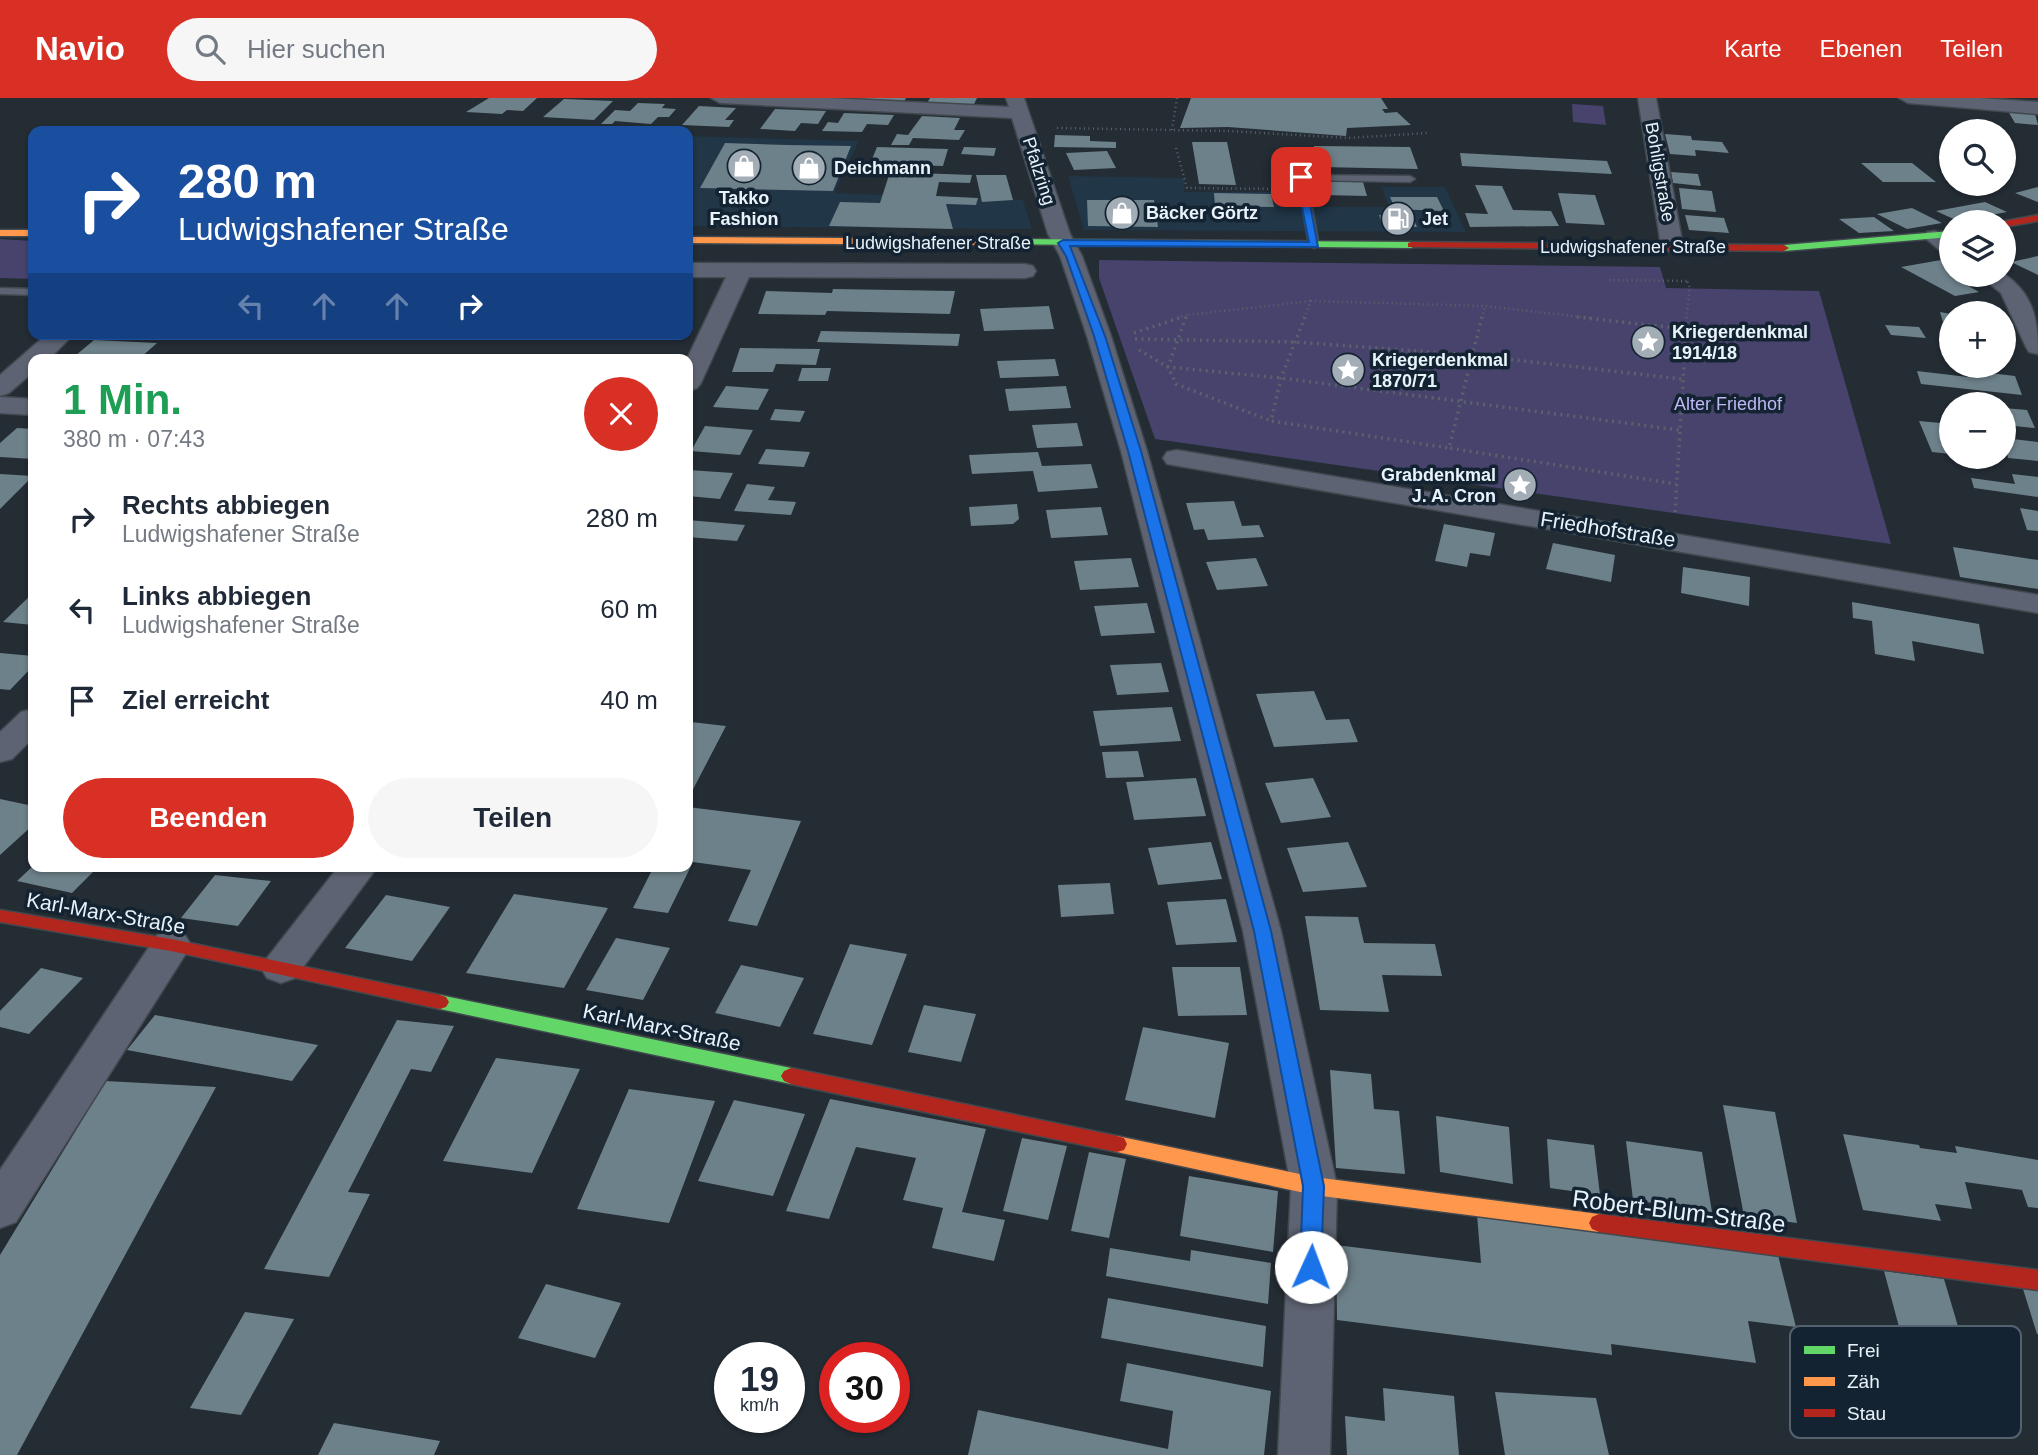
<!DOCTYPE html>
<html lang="de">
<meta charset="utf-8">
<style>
:root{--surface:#fff;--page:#f6f6f7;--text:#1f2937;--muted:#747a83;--accent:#d93025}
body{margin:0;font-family:Arial,sans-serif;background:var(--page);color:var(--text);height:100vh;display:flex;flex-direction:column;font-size:26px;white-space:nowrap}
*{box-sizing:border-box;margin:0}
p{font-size:23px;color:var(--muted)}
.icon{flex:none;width:38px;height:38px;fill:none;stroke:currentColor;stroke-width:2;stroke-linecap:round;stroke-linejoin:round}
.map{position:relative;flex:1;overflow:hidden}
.panel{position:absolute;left:28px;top:256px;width:665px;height:518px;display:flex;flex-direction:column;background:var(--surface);border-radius:14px;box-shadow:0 2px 5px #0004}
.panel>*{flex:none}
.guide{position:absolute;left:28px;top:28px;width:665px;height:214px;border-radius:14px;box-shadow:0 2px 5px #0004;background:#1a4fa0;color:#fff;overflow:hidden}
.tools{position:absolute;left:1939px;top:21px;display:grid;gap:14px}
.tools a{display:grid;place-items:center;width:77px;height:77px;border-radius:50%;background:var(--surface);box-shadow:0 2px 5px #0004;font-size:35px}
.speed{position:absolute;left:714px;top:1244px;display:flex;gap:14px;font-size:35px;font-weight:700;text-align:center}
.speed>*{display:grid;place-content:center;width:91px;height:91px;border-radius:50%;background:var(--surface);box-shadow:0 2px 5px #0004;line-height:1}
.speed small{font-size:18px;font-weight:400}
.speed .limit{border:10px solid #d22;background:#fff;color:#111}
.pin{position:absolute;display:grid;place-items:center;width:60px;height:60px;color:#fff;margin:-30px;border-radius:14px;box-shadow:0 4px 10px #0006}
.me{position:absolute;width:77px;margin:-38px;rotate:2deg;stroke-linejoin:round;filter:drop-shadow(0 0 5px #0008)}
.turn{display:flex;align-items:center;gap:24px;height:147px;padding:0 35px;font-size:32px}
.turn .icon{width:91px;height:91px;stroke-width:2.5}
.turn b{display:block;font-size:49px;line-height:60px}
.lanes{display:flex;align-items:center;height:66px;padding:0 35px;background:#0003;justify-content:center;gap:35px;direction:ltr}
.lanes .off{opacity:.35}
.round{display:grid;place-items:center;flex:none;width:74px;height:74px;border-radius:37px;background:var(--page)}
.summary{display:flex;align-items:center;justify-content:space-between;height:119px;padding:0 35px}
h1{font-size:42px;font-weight:700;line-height:52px;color:#1e9e55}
.action{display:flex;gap:14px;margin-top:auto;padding:14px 35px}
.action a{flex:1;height:80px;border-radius:42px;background:var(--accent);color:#fff;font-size:28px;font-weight:700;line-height:80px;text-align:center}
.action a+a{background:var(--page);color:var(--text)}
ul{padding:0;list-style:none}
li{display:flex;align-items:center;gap:21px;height:91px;padding:0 35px}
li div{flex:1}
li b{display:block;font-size:26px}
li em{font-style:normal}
header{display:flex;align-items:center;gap:42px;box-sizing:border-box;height:98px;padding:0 35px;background:var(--accent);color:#fff}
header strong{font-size:33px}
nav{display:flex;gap:38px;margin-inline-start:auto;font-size:24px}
.search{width:490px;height:63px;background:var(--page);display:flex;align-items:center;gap:18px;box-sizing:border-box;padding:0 24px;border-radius:38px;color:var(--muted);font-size:26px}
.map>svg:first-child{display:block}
.built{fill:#213647}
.green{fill:#47436d}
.building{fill:#6d818a}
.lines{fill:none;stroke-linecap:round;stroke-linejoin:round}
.lane-casing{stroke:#41484e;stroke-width:3}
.street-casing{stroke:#41484e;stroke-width:3}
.fast-casing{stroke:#41484e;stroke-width:3}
.slow-casing{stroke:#41484e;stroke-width:3}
.jam-casing{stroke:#41484e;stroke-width:3}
.path-far1{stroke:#5b626b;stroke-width:2.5;stroke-dasharray:1 3.5;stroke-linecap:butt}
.path{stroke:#5b626b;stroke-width:3.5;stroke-dasharray:2 4.5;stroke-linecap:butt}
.lane{fill:#5d6372;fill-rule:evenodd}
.street{fill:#5d6372;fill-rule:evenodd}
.fast{fill:#63d668;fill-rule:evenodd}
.slow{fill:#ff974d;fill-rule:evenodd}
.jam{fill:#b3261e;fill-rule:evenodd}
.route{fill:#1a73e8;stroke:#114b97;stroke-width:2}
.labels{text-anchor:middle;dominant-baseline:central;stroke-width:7;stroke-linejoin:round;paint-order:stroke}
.far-poi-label{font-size:18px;font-weight:bold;fill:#e8f3fc;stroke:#142331;text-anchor:start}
.far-street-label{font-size:18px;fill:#e8f3fc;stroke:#142331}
.far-park-label{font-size:18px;fill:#beb8f5;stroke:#142331}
.street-label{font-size:21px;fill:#e8f3fc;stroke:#142331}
.near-street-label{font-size:24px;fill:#e8f3fc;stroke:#142331}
.key{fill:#142331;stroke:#54616e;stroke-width:2}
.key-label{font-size:19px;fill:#e8f3fc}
</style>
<header>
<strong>Navio</strong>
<div class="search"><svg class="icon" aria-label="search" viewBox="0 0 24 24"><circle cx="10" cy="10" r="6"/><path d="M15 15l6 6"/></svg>Hier suchen</div>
<nav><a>Karte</a><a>Ebenen</a><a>Teilen</a></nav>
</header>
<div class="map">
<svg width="2038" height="1357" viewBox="0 0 2038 1357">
<rect width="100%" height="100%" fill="#242c34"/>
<path class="built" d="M688 38 859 43 834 95 1023 102 1032 131 688 128Z
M1068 78 1185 80 1184 94H1291L1295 109H1389L1382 89H1445L1466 134 1084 132Z"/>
<path class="green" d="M1572 6 1603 8 1606 27 1573 24Z
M0 141 33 143V181L0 180Z
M1099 162 1660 169 1666 190 1819 193 1891 446 1155 341 1099 180Z"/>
<path class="building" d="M489 0H537L523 13 507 12 502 16 466 14Z
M855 0H906L903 5 853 2Z
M930 0H977L972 10 926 7Z
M1191 0H1381L1388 11H1382L1385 15 1397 14 1411 27 1347 30 1346 38 1228 29 1180 30Z
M564 1 613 3 594 22 543 19Z
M638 5 665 6 662 10 676 11 669 19H658L651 26 615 23 612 26H601L615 12 630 13Z
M699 8 736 10 725 22H734L729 29 682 27Z
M775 11 826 13 818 26 801 25 795 33 760 31Z
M2008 13 2035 16 2038 27 2015 25Z
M844 15 894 17 888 27 867 26 862 34 822 33 828 24 838 25Z
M922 18 960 20 954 32H965L959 42 913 40 909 47H891L897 36 908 37Z
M1665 36 1691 38 1692 42 1722 44 1729 55 1695 52 1696 58 1670 56Z
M1055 37 1090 38V43L1116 44V50L1054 49Z
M1192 44H1227L1236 87 1199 86Z
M725 45 787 47 851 48 833 93 700 90Z
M1314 48 1410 49 1418 71 1320 69Z
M877 49 948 51 943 68 870 66Z
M964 49 996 50 994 58 961 56Z
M1107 53 1116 70 1074 72 1066 55Z
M1460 55 1607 63 1612 76 1462 68Z
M1861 65H1912L1936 84H1883Z
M890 74 972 77 970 85 939 84 936 98 978 100 976 107 946 106 953 131 829 128 840 104 880 105Z
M1671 74 1698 76 1701 88 1673 85Z
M976 77H1006L1013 102 982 104Z
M1319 83 1363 84 1367 98 1322 97Z
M1475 87 1502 88 1513 112 1551 113 1559 128 1470 129 1465 115 1488 116Z
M2038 89V104L2015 95Z
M1679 90 1712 93 1716 114 1682 111Z
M1214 95 1271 96 1274 109 1215 108Z
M1558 95 1595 97 1605 127 1566 125Z
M1390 99H1437L1444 113 1395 111Z
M1087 102H1154L1158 129 1088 128Z
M1985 104 2007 114 1958 123 1936 113Z
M1912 110 1942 125 1907 131 1877 116Z
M1379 117H1412L1417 129H1383Z
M1685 117 1724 120 1729 135 1689 132Z
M1874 119 1894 133 1859 135 1839 121Z
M2038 158V177L2011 164Z
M1941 162 1951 168V177L1972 179 1956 181 1979 194 1955 198 1901 169Z
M833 191 895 192 955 193 950 216 827 213 825 217 758 216 766 193 832 195Z
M1049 208 1054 231 984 233 980 211Z
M1940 214 1951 216V232L1945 231Z
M1885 227 1919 229 1926 240 1891 237Z
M821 233 960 236 958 248 817 244Z
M94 242 157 245 139 261 75 258Z
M740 250 820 251 816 267 776 266 773 274H732Z
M1055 261 1059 278 1000 280 997 263Z
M802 270H831L828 283H798Z
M1965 272 2015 278 2022 297 1921 286 1917 273 1968 279Z
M726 288 769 291 758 312 713 309Z
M1066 288 1071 310 1009 313 1005 291Z
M2004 310 2027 312 2035 330 2004 327Z
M775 311 805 313 800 324 770 322Z
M1919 323 1951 326V356L1932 354Z
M1077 325 1083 348 1037 350 1032 327Z
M705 328 753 332 740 357 691 353Z
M17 330 33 331V361L0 359V345Z
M2004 340 2038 344V363L2008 360Z
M766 351 810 354 804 369 758 366Z
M1038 354 1042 368 1091 366 1098 390 1038 394 1033 373 972 376 969 357Z
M688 372 733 375 720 401 688 398Z
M0 376 33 378 0 411Z
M2012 376 2038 379V399L1974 390 1971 380 2015 386Z
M747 386 775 389 768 402 796 404 791 417 734 413Z
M1234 403 1242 428 1259 427 1264 439 1208 442 1204 431 1194 432 1186 405Z
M1017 406 1019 421 1013 426 971 428 969 409Z
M1101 409 1108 437 1051 440 1046 412Z
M2020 410 2038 413V433L2027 432Z
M688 422 745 427 737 443 688 439Z
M1444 426 1495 435 1490 458 1470 455 1467 469 1435 463Z
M1553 445 1615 457 1611 484 1546 471Z
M1953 449 2038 462V491L1960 479Z
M1131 460 1139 489 1080 492 1074 463Z
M1256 460 1268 488 1217 492 1206 464Z
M1683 469 1750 479 1749 508 1681 495Z
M33 495V527L3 524Z
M1852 504 1979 526 1984 556 1912 543 1915 563 1875 556 1872 523 1853 520Z
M1147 505 1155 535 1101 538 1094 508Z
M0 555 33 558V568L10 592 0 591Z
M1161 565 1169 594 1117 597 1110 567Z
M1314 593 1326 622 1349 621 1358 644 1274 649 1256 596Z
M1172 609 1181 643 1100 648 1093 613Z
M691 624 726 628 688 701V630Z
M1138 653 1144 679 1106 680 1102 654Z
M1196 680 1206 718 1134 722 1126 684Z
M1313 680 1331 719 1281 725 1265 685Z
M0 701 33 708V727L0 757Z
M688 709 801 723 757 828 728 823 751 772 693 764 668 815 633 810 654 768H688Z
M1211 744 1222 781 1158 787 1148 750Z
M1348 744 1367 789 1303 794 1287 750Z
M33 768H99L72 795 17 783Z
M215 777 271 783 238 828 181 820Z
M1110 785 1114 816 1061 819 1058 787Z
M514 796 608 810 564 890 466 875Z
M386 797 450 809 412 863 345 850Z
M1226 801 1237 844 1176 847 1167 804Z
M1305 818 1358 819 1364 845 1435 846 1442 878 1382 877 1389 914 1320 912Z
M616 840 670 850 643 902 586 892Z
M850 846 907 856 872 947 813 936Z
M741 867 804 880 780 929 715 915Z
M1172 869H1240L1247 917 1178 918Z
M41 870 83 880 29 936 0 929V913Z
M924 907 976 916 961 964 908 954Z
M155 917 318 947 292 983 127 952Z
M397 922 454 928 431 974 411 971 348 1094 370 1096 329 1179 264 1171Z
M1143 929 1229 945 1215 1020 1125 1002Z
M496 960 580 971 532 1075 443 1063Z
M1330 972 1371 976 1374 1011 1399 1013 1405 1076 1336 1070Z
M106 983 216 989 17 1357H0V1157Z
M629 991 715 1003 669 1125 577 1111Z
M830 1001 986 1031 962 1114 1005 1122 994 1163 932 1150 943 1110 903 1102 916 1060 856 1049 829 1121 786 1113Z
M734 1002 805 1016 773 1098 698 1083Z
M1723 1007 1775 1014 1797 1125 1744 1118Z
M1436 1018 1509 1029 1513 1086 1440 1074Z
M1843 1036 1919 1047 1920 1050 1957 1055 1955 1048 2038 1062V1110L2028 1109 2022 1092 1965 1084 1972 1111 1935 1106 1941 1123 1863 1112Z
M1022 1040 1067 1048 1048 1122 1003 1113Z
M1547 1041 1594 1047 1600 1097 1550 1090Z
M1626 1043 1702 1054 1712 1114 1633 1102Z
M1089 1054 1126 1061 1109 1140 1071 1133Z
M1189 1078 1278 1093 1273 1154 1180 1138Z
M1477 1117 1777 1153 1796 1229 1748 1223 1756 1265 1611 1246 1612 1257 1337 1222 1336 1147 1481 1165Z
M1110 1150 1190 1163 1191 1152 1271 1165 1268 1206 1106 1178Z
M1884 1173 1944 1181 1973 1279 1910 1270Z
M546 1186 621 1205 595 1260 518 1240Z
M2023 1191 2038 1193V1236H2037Z
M1108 1200 1266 1228 1263 1269 1101 1240Z
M245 1214 294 1221 241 1317 190 1310Z
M1127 1265 1271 1293 1264 1357H968L978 1312 1168 1351 1173 1313 1120 1303Z
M1383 1290 1454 1298 1459 1357H1347L1345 1318 1385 1323Z
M1495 1294 1596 1300 1609 1357H1505Z
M334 1325 440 1343 434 1357H318Z"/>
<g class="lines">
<g class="lane-casing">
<path id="lane" d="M1297 77 1410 78 1415 81 1410 84 1307 82 1319 147 1314 150 1309 147Z
M0 190 33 191V197L0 196Z"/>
</g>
<g class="street-casing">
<path id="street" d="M711 0H829L1009 9 1006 0H1024L1070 136 1082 158 1111 238 1147 353 1281 833 1337 1088 1330 1357H1278L1291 1088 1243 833 1121 353 1087 238 1060 158 1048 136 1012 20 720 5Z
M1638 0H1656L1683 148 1680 153H1664L1661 148Z
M1899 0H1979L2038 4V16L1908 5Z
M1935 133 1951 140V157L1943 155 1924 139 1927 134Z
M688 165 1025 166 1033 168 1036 173 1033 178 1025 180 749 179 701 285 697 290 688 293 687 261 726 179H688Z
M2004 176C2034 196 2038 222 2038 256L2029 254 2026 249 2001 195 1979 177Z
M47 236H74L49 261H33V274L9 295 0 298V277Z
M0 299 33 301V317L0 315Z
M1177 352 2038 497V515L1167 366 1163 360 1167 354Z
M33 611V640L12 661 0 664V634L21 614Z
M339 768H378L295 880 281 885 267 880 261 870 267 860Z
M171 833 185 837 191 847 185 857 16 1124 0 1130V1072L157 837Z"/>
</g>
<g class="fast-casing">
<path id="fast" d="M1951 133V139L1784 153 1779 150 1784 147Z
M1005 141 1411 144 1416 147 1411 150 1002 146V142Z
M440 897 791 970 798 973 801 978 798 983 791 986 440 911 434 909 431 904 434 899Z"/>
</g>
<g class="slow-casing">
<path id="slow" d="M0 132H33V138H0Z
M688 139 1005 141 1010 144 1005 147 688 145Z
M1117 1038 1314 1079 1599 1116 1606 1119 1609 1125 1606 1131 1599 1134 1314 1097 1117 1054 1110 1052 1107 1046 1110 1040Z"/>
</g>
<g class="jam-casing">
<path id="jam" d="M2038 117V123L2004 129V124H2000Z
M1411 144 1784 147 1789 150 1784 153 1408 149V145Z
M0 812 171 841 440 897 446 899 449 904 446 909 440 911 171 853 0 824Z
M791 970 1117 1038 1124 1040 1127 1046 1124 1052 1117 1054 791 986 784 983 781 978 784 973Z
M1599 1116 2038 1172V1192L1599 1134 1592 1131 1589 1125 1592 1119Z"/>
</g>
<path class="path-far1" d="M1057 30 1228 33 1348 40 1427 35
M1172 32 1177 0
M1176 50 1187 90 1278 91
M1609 182 1687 183
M1177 220 1187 217
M1186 220 1187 217 1311 203
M1304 220 1311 203 1485 208
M1482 220 1485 208 1592 220
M1686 220 1690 190 1687 183"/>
<path class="path" d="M1186 219 1168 269 1176 286 1271 323
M1305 219 1281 280 1271 323 1449 350
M1482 219 1449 350 1676 386
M1577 219 1685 231
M1134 235 1182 219
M1135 241 1295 244 1472 257 1682 281
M1139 252 1168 269 1281 280 1679 332
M1675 414 1687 219"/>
<use href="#lane" class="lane"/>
<use href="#street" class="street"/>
<use href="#fast" class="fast"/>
<use href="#slow" class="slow"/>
<use href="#jam" class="jam"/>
</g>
<path class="route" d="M1301 76 1305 79 1318 149 1070 148 1105 238 1141 353 1271 833 1324 1088 1321 1169 1318 1175 1311 1178 1303 1175 1300 1169 1303 1088 1254 833 1128 353 1094 238 1066 158 1058 145 1063 142 1309 144 1296 79Z"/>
<defs>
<g id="shop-disc" transform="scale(1.75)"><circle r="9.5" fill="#a3adb6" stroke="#142331"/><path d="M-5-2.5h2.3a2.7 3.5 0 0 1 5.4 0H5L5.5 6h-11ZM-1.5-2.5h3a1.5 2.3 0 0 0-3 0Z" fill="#fff"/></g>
<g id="fuel-disc" transform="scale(1.75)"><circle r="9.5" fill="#a3adb6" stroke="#142331"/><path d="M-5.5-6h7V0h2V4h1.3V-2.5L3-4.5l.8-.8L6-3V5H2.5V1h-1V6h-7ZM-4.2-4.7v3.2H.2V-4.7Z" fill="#fff"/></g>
<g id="sight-disc" transform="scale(1.75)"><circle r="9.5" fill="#a3adb6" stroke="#142331"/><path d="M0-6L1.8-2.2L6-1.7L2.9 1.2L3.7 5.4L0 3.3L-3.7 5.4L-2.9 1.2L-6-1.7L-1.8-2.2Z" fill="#fff"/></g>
</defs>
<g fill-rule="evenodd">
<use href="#shop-disc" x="744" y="68"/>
<use href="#shop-disc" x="809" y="70"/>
<use href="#shop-disc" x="1122" y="115"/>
<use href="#fuel-disc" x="1398" y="121"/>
<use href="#sight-disc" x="1648" y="244"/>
<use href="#sight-disc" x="1348" y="272"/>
<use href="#sight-disc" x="1520" y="387"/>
</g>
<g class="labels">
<g class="far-poi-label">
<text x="834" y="70">Deichmann</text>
<text x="744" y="100" text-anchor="middle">Takko<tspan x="744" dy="21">Fashion</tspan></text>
<text x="1146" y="115">Bäcker Görtz</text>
<text x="1422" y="121">Jet</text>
<text x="1672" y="234">Kriegerdenkmal<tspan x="1672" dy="21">1914/18</tspan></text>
<text x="1372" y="262">Kriegerdenkmal<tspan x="1372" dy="21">1870/71</tspan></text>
<text x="1496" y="377" text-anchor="end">Grabdenkmal<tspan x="1496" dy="21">J. A. Cron</tspan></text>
</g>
<g class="far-street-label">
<text transform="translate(1039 73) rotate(72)">Pfalzring</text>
<text transform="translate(1660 74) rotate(80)">Bohligstraße</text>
<text x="938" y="145">Ludwigshafener Straße</text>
<text x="1633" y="149">Ludwigshafener Straße</text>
</g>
<g class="far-park-label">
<text x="1728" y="306">Alter Friedhof</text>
</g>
<g class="street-label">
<text transform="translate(1608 431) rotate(9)">Friedhofstraße</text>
<text transform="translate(106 815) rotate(10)">Karl-Marx-Straße</text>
<text transform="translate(662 929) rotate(12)">Karl-Marx-Straße</text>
</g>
<g class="near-street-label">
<text transform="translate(1679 1113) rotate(7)">Robert-Blum-Straße</text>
</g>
</g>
<rect x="1790" y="1228" width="231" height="112" rx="10" class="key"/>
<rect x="1804" y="1248" width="31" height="8" fill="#63d668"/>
<rect x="1804" y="1279" width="31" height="9" fill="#ff974d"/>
<rect x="1804" y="1311" width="31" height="8" fill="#b3261e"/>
<g class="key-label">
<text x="1847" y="1259">Frei</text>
<text x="1847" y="1290">Zäh</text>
<text x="1847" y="1322">Stau</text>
</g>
</svg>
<div class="tools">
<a><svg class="icon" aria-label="search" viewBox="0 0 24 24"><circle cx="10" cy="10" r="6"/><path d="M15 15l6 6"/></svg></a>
<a><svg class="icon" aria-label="layers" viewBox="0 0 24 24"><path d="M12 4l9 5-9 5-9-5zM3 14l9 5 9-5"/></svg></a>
<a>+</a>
<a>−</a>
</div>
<div class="speed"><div>19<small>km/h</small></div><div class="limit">30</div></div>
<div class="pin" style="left:1301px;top:79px;background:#d93025"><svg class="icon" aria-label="arrive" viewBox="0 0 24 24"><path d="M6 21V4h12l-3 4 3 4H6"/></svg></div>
<svg class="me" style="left:1311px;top:1169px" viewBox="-20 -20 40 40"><circle r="19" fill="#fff"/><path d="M0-13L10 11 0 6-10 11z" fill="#1a73e8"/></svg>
<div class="guide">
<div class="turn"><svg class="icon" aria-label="right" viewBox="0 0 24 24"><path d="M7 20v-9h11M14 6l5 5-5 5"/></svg><div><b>280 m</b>Ludwigshafener Straße</div></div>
<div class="lanes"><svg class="icon off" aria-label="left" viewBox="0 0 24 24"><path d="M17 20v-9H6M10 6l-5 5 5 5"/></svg><svg class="icon off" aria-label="ahead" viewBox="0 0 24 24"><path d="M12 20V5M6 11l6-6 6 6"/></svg><svg class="icon off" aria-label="ahead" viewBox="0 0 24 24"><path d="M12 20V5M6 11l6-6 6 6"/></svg><svg class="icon" aria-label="right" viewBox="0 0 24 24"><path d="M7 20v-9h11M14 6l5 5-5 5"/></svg></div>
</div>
<section class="panel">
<div class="summary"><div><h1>1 Min.</h1><p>380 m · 07:43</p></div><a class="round" style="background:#d93025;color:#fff"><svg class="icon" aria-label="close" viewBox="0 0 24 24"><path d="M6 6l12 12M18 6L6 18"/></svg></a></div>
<ul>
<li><svg class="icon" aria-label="right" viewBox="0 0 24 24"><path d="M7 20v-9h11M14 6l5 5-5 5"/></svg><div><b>Rechts abbiegen</b><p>Ludwigshafener Straße</p></div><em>280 m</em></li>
<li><svg class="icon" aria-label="left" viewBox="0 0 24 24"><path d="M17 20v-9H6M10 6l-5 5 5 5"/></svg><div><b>Links abbiegen</b><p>Ludwigshafener Straße</p></div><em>60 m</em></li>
<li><svg class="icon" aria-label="arrive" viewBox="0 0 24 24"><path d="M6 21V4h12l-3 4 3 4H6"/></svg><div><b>Ziel erreicht</b></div><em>40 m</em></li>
</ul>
<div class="action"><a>Beenden</a><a>Teilen</a></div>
</section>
</div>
